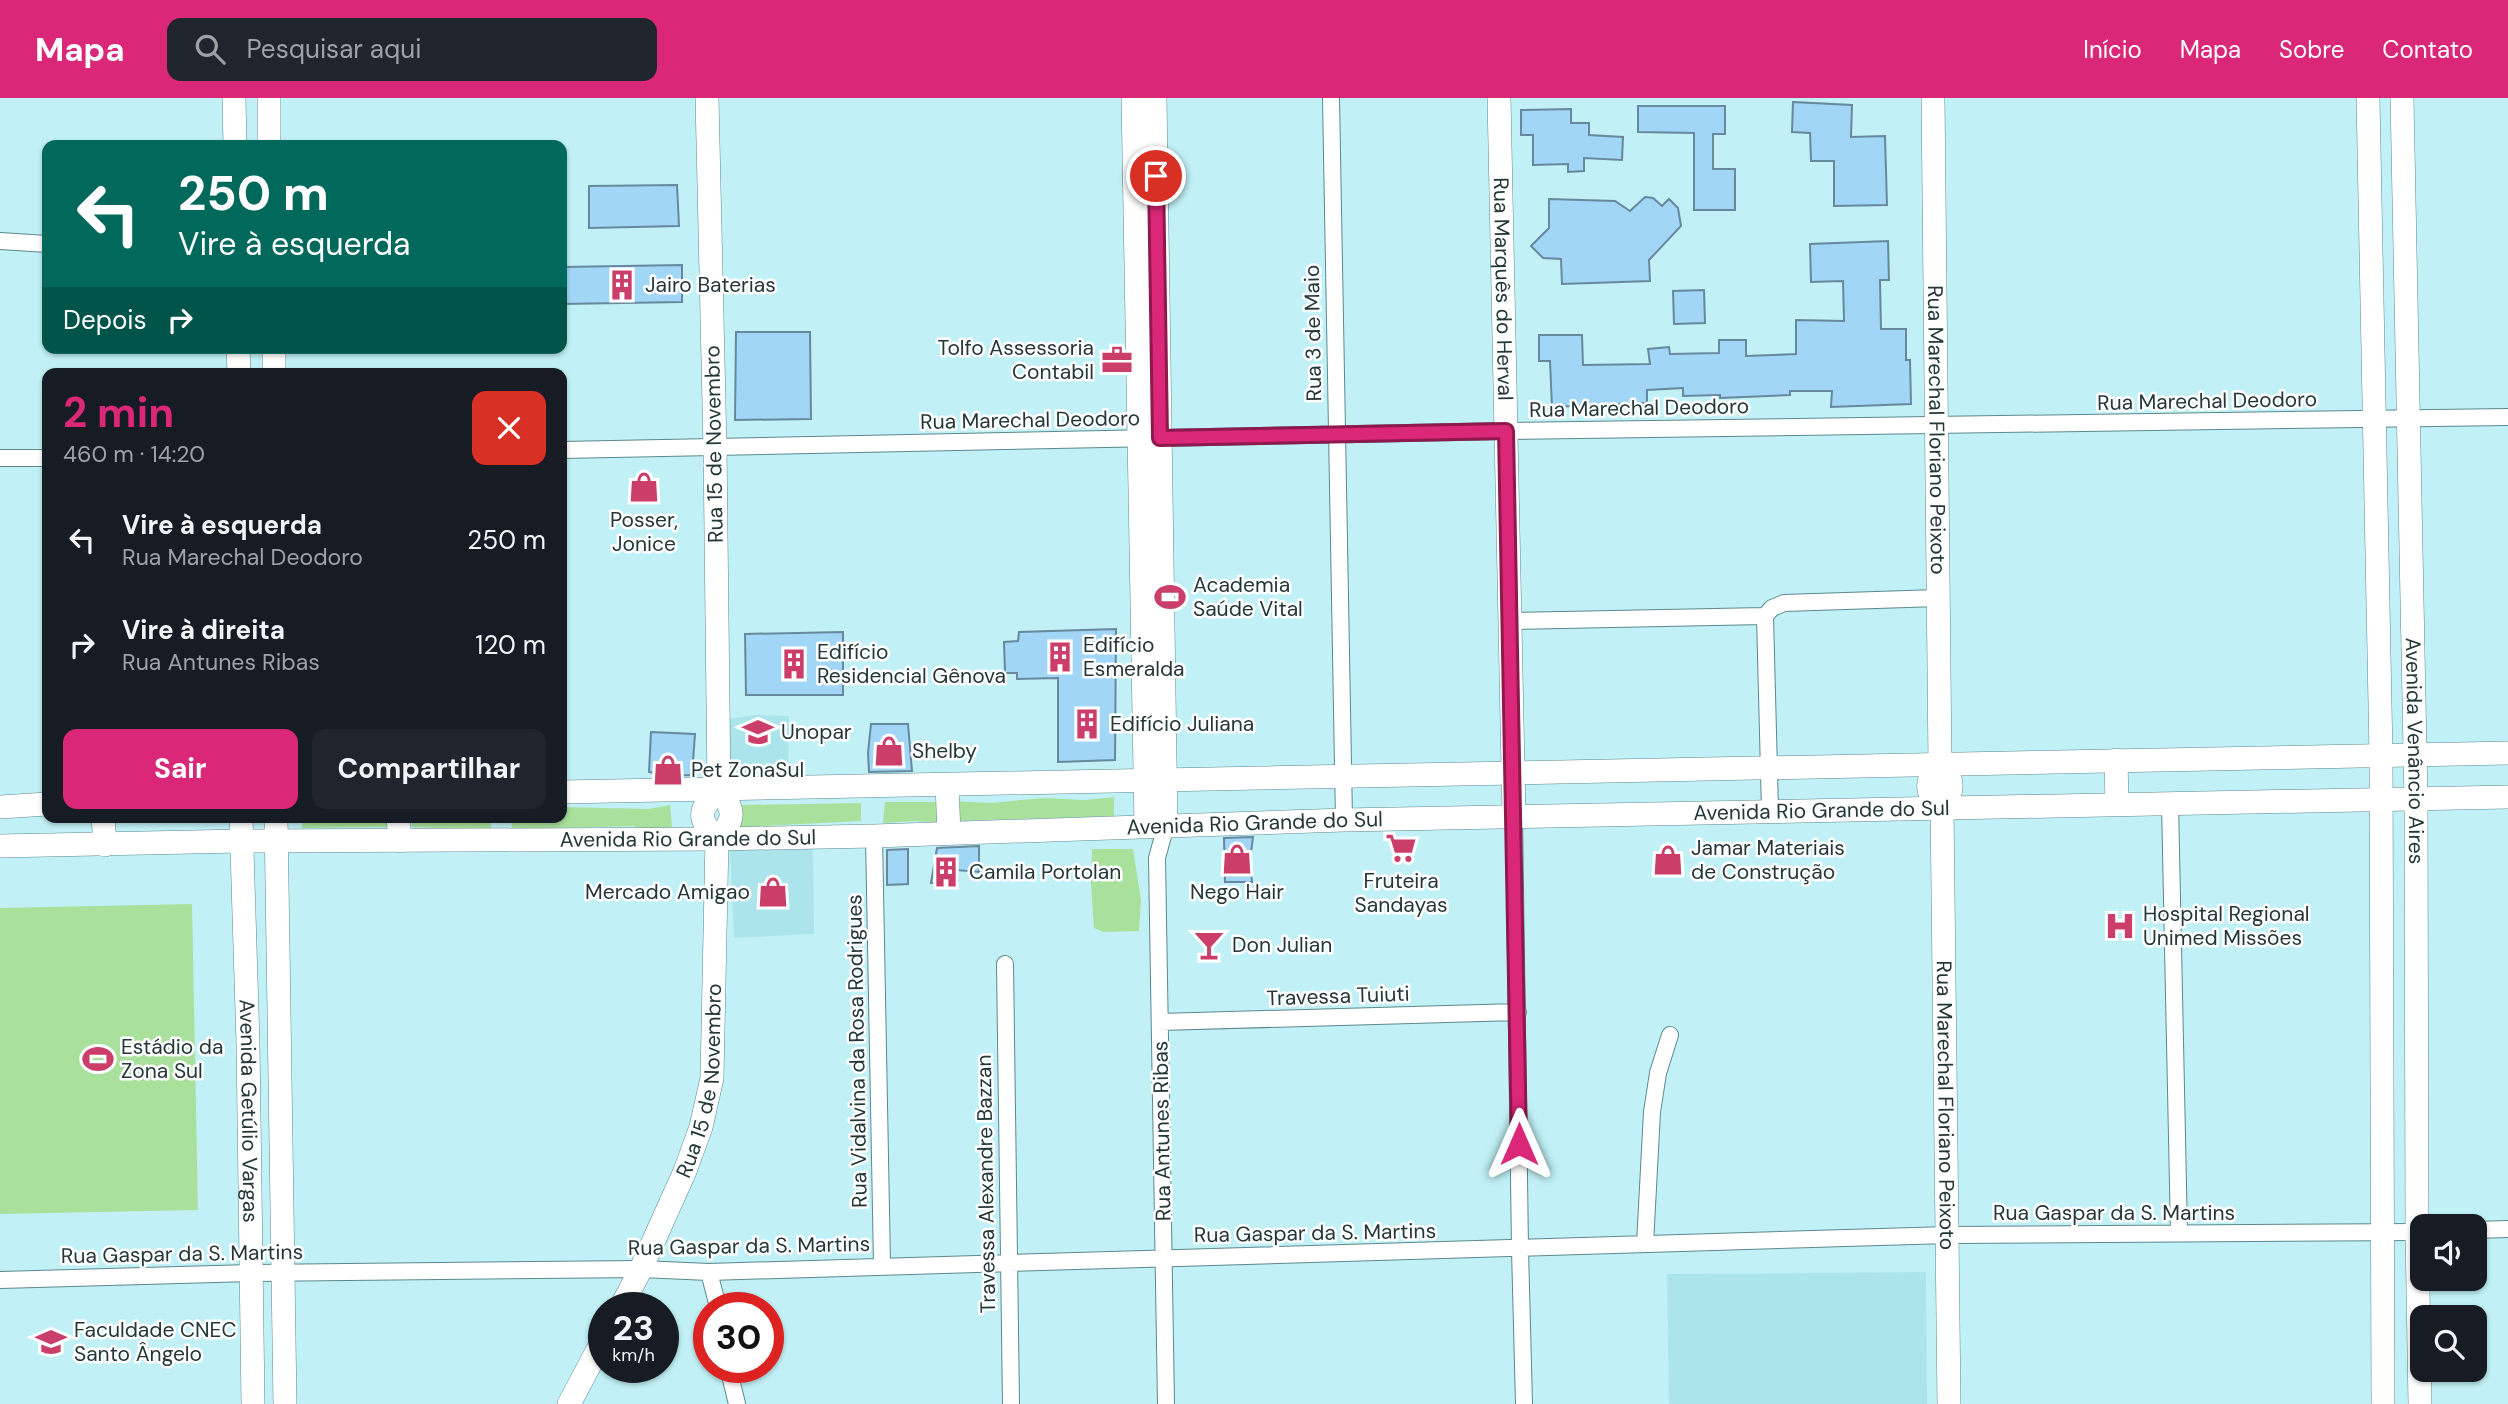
<!DOCTYPE html>
<html lang="pt">
<meta charset="utf-8">
<style>
:root{--surface:#171b24;--page:#20242c;--text:#f1f3f6;--muted:#9ea1a6;--accent:#db2777}
body{margin:0;font-family:"DM Sans",sans-serif;background:var(--page);color:var(--text);height:100vh;display:flex;flex-direction:column;font-size:26px;white-space:nowrap}
*{box-sizing:border-box;margin:0}
p{font-size:23px;color:var(--muted)}
.icon{flex:none;width:38px;height:38px;fill:none;stroke:currentColor;stroke-width:2;stroke-linecap:round;stroke-linejoin:round}
.map{position:relative;flex:1;overflow:hidden}
.sheet{position:absolute;left:42px;top:270px;width:525px;height:455px;display:flex;flex-direction:column;background:var(--surface);border-radius:14px;box-shadow:0 2px 5px #0004}
.sheet>*{flex:none}
.top-card{position:absolute;left:42px;top:42px;width:525px;height:214px;border-radius:14px;box-shadow:0 2px 5px #0004;background:#00695c;color:#fff;overflow:hidden}
.fabs{position:absolute;left:2410px;top:1116px;display:grid;gap:14px}
.fabs a{display:grid;place-items:center;width:77px;height:77px;border-radius:14px;background:var(--surface);box-shadow:0 2px 5px #0004;font-size:35px}
.speed{position:absolute;left:588px;top:1194px;display:flex;gap:14px;font-size:35px;font-weight:700;text-align:center}
.speed>*{display:grid;place-content:center;width:91px;height:91px;border-radius:50%;background:var(--surface);box-shadow:0 2px 5px #0004;line-height:1}
.speed small{font-size:18px;font-weight:400}
.speed .limit{border:10px solid #d22;background:#fff;color:#111}
.pin{position:absolute;display:grid;place-items:center;width:60px;height:60px;color:#fff;margin:-30px;border:4px solid #fff;border-radius:50%;box-shadow:0 2px 7px #0007}
.me{position:absolute;width:77px;margin:-38px;rotate:0deg;stroke-linejoin:round;filter:drop-shadow(0 0 5px #0008)}
.turn{display:flex;align-items:center;gap:24px;height:147px;padding:0 21px;font-size:32px}
.turn .icon{width:91px;height:91px;stroke-width:2.5}
.turn b{display:block;font-size:49px;line-height:60px}
.then{display:flex;align-items:center;height:66px;padding:0 21px;background:#0003;gap:14px;font-size:26px}
.round{display:grid;place-items:center;flex:none;width:74px;height:74px;border-radius:14px;background:var(--page)}
.headline{display:flex;align-items:center;justify-content:space-between;height:119px;padding:0 21px}
h1{font-size:42px;font-weight:700;line-height:52px;color:var(--accent)}
.button{display:flex;gap:14px;margin-top:auto;padding:14px 21px}
.button a{flex:1;height:80px;border-radius:14px;background:var(--accent);color:#fff;font-size:28px;font-weight:700;line-height:80px;text-align:center}
.button a+a{background:var(--page);color:var(--text)}
ul{padding:0;list-style:none}
li{display:flex;align-items:center;gap:21px;height:105px;padding:0 21px}
li div{flex:1}
li b{display:block;font-size:26px}
li em{font-style:normal}
header{display:flex;align-items:center;gap:42px;box-sizing:border-box;height:98px;padding:0 35px;background:var(--accent);color:#fff}
header strong{font-size:33px}
nav{display:flex;gap:38px;margin-inline-start:auto;font-size:24px}
.search{width:490px;height:63px;background:var(--page);display:flex;align-items:center;gap:18px;box-sizing:border-box;padding:0 24px;border-radius:14px;color:var(--muted);font-size:26px}
.map>svg:first-child{display:block}
.built{fill:#abe4ea}
.green{fill:#a9e09c}
.building{fill:#a2d6f7;stroke:#67889d;stroke-width:2}
.lines{fill:none;stroke-linecap:round;stroke-linejoin:round}
.street-casing{stroke:#5c888d;stroke-width:18}
.secondary-casing{stroke:#5c888d;stroke-width:24}
.street{stroke:#fff;stroke-width:16}
.secondary{stroke:#fff;stroke-width:23}
.route-casing{stroke:#8e194d;stroke-width:18}
.route{stroke:#db2777;stroke-width:12}
.labels{text-anchor:middle;dominant-baseline:central;stroke-width:5;stroke-linejoin:round;paint-order:stroke}
.poi-label{font-size:21px;fill:#233638;stroke:#fff;text-anchor:start}
.street-label{font-size:21px;fill:#233638;stroke:#fff}
</style>
<header>
<strong>Mapa</strong>
<div class="search"><svg class="icon" aria-label="search" viewBox="0 0 24 24"><circle cx="10" cy="10" r="6"/><path d="M15 15l6 6"/></svg>Pesquisar aqui</div>
<nav><a>Início</a><a>Mapa</a><a>Sobre</a><a>Contato</a></nav>
</header>
<div class="map">
<svg width="2508" height="1306" viewBox="0 0 2508 1306">
<rect width="100%" height="100%" fill="#c1f1f6"/>
<path class="built" d="M755 617 789 618 788 677H730L728 621Z
M813 751 814 836 734 840 730 752Z
M1926 1174 1927 1306H1669L1667 1176Z"/>
<path class="green" d="M1114 699V718L953 723 948 703 992 705 1042 700 1085 702Z
M885 704H945L944 725 916 723 883 725Z
M861 705V723L741 729 740 707Z
M670 707 672 728 660 736 633 728 512 731 511 719H562V709L649 711Z
M303 719H389L390 729 302 730Z
M412 719H491V732L412 729Z
M1092 751H1133L1141 802 1139 833 1104 834 1094 830 1091 786Z
M192 806 198 1112 0 1116V810Z"/>
<path class="building" d="M1793 4 1852 7 1851 39 1885 38 1887 107 1834 108V63H1811L1810 35 1792 34Z
M1638 8H1725V36H1713V71H1735V112H1694V35L1638 34Z
M1571 11V25H1589V37L1623 39 1622 62 1584 60V73L1568 74V66L1533 67V37H1521V12Z
M677 87 679 128 589 130V88Z
M1645 99 1653 100 1662 108 1669 101 1678 110 1681 128 1649 162 1650 183 1562 186 1561 161 1543 160 1531 148 1549 130V101L1615 103 1630 113Z
M1888 143 1889 182H1880L1881 231H1906V262H1910L1911 306 1831 309 1832 293H1790V297L1720 300V297L1683 298V290L1647 292V305L1552 309 1550 263H1539V237H1582L1583 267 1650 266 1648 251 1669 249 1670 256 1719 255V242H1746V258L1796 256V222L1844 223 1843 183 1811 184 1810 146Z
M682 167V204L562 206V169Z
M1704 192 1705 225 1674 226 1673 193Z
M736 234H810L811 321 735 322Z
M1116 531 1115 662 1058 664V580L1017 581V575H1005L1004 544 1018 543 1019 534Z
M843 534V597H746L745 536Z
M871 626H908L912 673 869 674 868 655Z
M651 634 695 636 692 677 667 678 649 674Z
M1253 739 1250 762 1252 784H1225L1224 740Z
M979 748V774L957 772 958 783 931 785 937 750Z
M908 751V786L887 787V752Z"/>
<g class="lines">
<g class="street-casing">
<path id="street" d="M1331 0 1344 722
M0 143 47 146
M562 352 1506 333 2508 319
M0 360H47
M1510 523 1765 518
M2170 705 2179 1135
M1770 713 1765 518 1772 510 1784 505 1938 500
M1514 718 1520 1151 1524 1306
M874 738 882 1167
M1005 866 1011 1306
M1160 924 1518 914
M2474 1132 2508 1131
M1645 1146 1652 1014 1658 975 1670 937
M709 1174 718 1209
M0 1182 251 1175 641 1171 709 1174 1948 1137 2422 1134
M728 1269 737 1306
M1166 1306 1157 760 1166 727"/>
</g>
<g class="secondary-casing">
<g id="secondary">
<path d="M234 0 235 47"/>
<path d="M269 0V47"/>
<path d="M1133 0 1146 728"/>
<path d="M1155 0 1166 727"/>
<path id="s1" d="M1499 0 1514 718"/>
<path id="s2" d="M1933 0 1940 666C1954 680 1955 694 1942 709L1949 1306"/>
<path d="M2368 0 2381 657 2383 1306"/>
<path id="s3" d="M2402 0 2416 702 2417 1134 2420 1306"/>
<path d="M238 250 239 275"/>
<path d="M274 250V275"/>
<path d="M2116 662 2117 706"/>
<path d="M1940 666C1925 681 1924 696 1942 709"/>
<path d="M947 687 949 735"/>
<path d="M562 694 2508 655"/>
<path d="M0 709 47 706"/>
<path d="M103 719 105 747"/>
<path id="s4" d="M241 719 248 946 253 1306"/>
<path d="M276 719 285 1306"/>
<path d="M398 719 400 743"/>
<path d="M717 741C696 719 699 712 719 691"/>
<path id="s5" d="M0 748 241 743 717 741 874 738 1344 722 2508 699"/>
<path id="s6" d="M621 1209 641 1171 685 1073 701 1029 712 980 717 741C736 721 735 713 719 691L715 349 707 0"/>
<path d="M569 1306 604 1240"/>
</g>
</g>
<use href="#street" class="street"/>
<use href="#secondary" class="secondary"/>
</g>
<g class="lines">
<g class="route-casing">
<path id="route" d="M1156 78 1160 340 1506 333 1519 1046"/>
</g>
<use href="#route" class="route"/>
</g>
<defs>
<g id="building-bare" transform="scale(2.415)"><path d="M-4-6H4V6H1V3H-1V6H-4ZM-2.5-4.3h1.7v1.8h-1.7ZM.8-4.3h1.7v1.8H.8ZM-2.5-1h1.7V.8h-1.7ZM.8-1h1.7V.8H.8Z" fill="#cc3e6a" stroke="#fff" stroke-width="2.5" paint-order="stroke"/></g>
<g id="office-bare" transform="scale(2.415)"><path d="M-6-3h4V-5.5h4V-3h4V5H-6ZM-1-4.5V-3h2v-1.5ZM-6 0V1H6V0Z" fill="#cc3e6a" stroke="#fff" stroke-width="2.5" paint-order="stroke"/></g>
<g id="shop-bare" transform="scale(2.415)"><path d="M-5-2.5h2.3a2.7 3.5 0 0 1 5.4 0H5L5.5 6h-11ZM-1.5-2.5h3a1.5 2.3 0 0 0-3 0Z" fill="#cc3e6a" stroke="#fff" stroke-width="2.5" paint-order="stroke"/></g>
<g id="stadium-bare" transform="scale(2.415)"><path d="M0-5a6.5 5 0 1 0 0 10a6.5 5 0 1 0 0-10ZM-3.5-1.8h7v3.6h-7Z" fill="#cc3e6a" stroke="#fff" stroke-width="2.5" paint-order="stroke"/></g>
<g id="university-bare" transform="scale(2.415)"><path d="M0-5L7-2L0 1L-7-2ZM-4 1L0 2.5L4 1V4Q0 6-4 4Z" fill="#cc3e6a" stroke="#fff" stroke-width="2.5" paint-order="stroke"/></g>
<g id="supermarket-bare" transform="scale(2.415)"><path d="M-6-5.5h2.5l.6 2H6L4.5 2H-2.5L-4.4-4H-6ZM-1.5 3.2a1.3 1.3 0 1 0 .1 0ZM3 3.2a1.3 1.3 0 1 0 .1 0Z" fill="#cc3e6a" stroke="#fff" stroke-width="2.5" paint-order="stroke"/></g>
<g id="hospital-bare" transform="scale(2.415)"><path d="M-5-5h3v3.5h4V-5h3V5h-3V1.5h-4V5h-3Z" fill="#cc3e6a" stroke="#fff" stroke-width="2.5" paint-order="stroke"/></g>
<g id="bar-bare" transform="scale(2.415)"><path d="M-6-5H6L.8 .8V4.5H3.5V6h-7V4.5H-.8V.8Z" fill="#cc3e6a" stroke="#fff" stroke-width="2.5" paint-order="stroke"/></g>
</defs>
<g fill-rule="evenodd">
<use href="#building-bare" x="622" y="187"/>
<use href="#office-bare" x="1117" y="262"/>
<use href="#shop-bare" x="644" y="389"/>
<use href="#stadium-bare" x="1170" y="499"/>
<use href="#building-bare" x="1060" y="559"/>
<use href="#building-bare" x="794" y="566"/>
<use href="#building-bare" x="1087" y="626"/>
<use href="#university-bare" x="758" y="634"/>
<use href="#shop-bare" x="889" y="653"/>
<use href="#shop-bare" x="668" y="672"/>
<use href="#supermarket-bare" x="1401" y="750"/>
<use href="#shop-bare" x="1237" y="761"/>
<use href="#shop-bare" x="1668" y="762"/>
<use href="#building-bare" x="946" y="774"/>
<use href="#shop-bare" x="773" y="794"/>
<use href="#hospital-bare" x="2120" y="828"/>
<use href="#bar-bare" x="1209" y="847"/>
<use href="#stadium-bare" x="98" y="961"/>
<use href="#university-bare" x="51" y="1244"/>
</g>
<g class="labels">
<g class="poi-label">
<text x="645" y="187">Jairo Baterias</text>
<text x="1094" y="250" text-anchor="end">Tolfo Assessoria<tspan x="1094" dy="24">Contabil</tspan></text>
<text x="644" y="422" text-anchor="middle">Posser,<tspan x="644" dy="24">Jonice</tspan></text>
<text x="1193" y="487">Academia<tspan x="1193" dy="24">Saúde Vital</tspan></text>
<text x="1083" y="547">Edifício<tspan x="1083" dy="24">Esmeralda</tspan></text>
<text x="817" y="554">Edifício<tspan x="817" dy="24">Residencial Gênova</tspan></text>
<text x="1110" y="626">Edifício Juliana</text>
<text x="781" y="634">Unopar</text>
<text x="912" y="653">Shelby</text>
<text x="691" y="672">Pet ZonaSul</text>
<text x="1691" y="750">Jamar Materiais<tspan x="1691" dy="24">de Construção</tspan></text>
<text x="969" y="774">Camila Portolan</text>
<text x="1401" y="783" text-anchor="middle">Fruteira<tspan x="1401" dy="24">Sandayas</tspan></text>
<text x="750" y="794" text-anchor="end">Mercado Amigao</text>
<text x="1237" y="794" text-anchor="middle">Nego Hair</text>
<text x="2143" y="816">Hospital Regional<tspan x="2143" dy="24">Unimed Missões</tspan></text>
<text x="1232" y="847">Don Julian</text>
<text x="121" y="949">Estádio da<tspan x="121" dy="24">Zona Sul</tspan></text>
<text x="74" y="1232">Faculdade CNEC<tspan x="74" dy="24">Santo Ângelo</tspan></text>
</g>
<g class="street-label">
<text stroke="none"><textPath href="#s1" startOffset="191">Rua Marquês do Herval</textPath></text>
<text transform="translate(1313 235) rotate(-91)">Rua 3 de Maio</text>
<text transform="translate(2207 303) rotate(-1)">Rua Marechal Deodoro</text>
<text transform="translate(1639 310) rotate(-1)">Rua Marechal Deodoro</text>
<text transform="translate(1030 322) rotate(-1)">Rua Marechal Deodoro</text>
<text stroke="none"><textPath href="#s2" startOffset="332">Rua Marechal Floriano Peixoto</textPath></text>
<text transform="translate(714 346) rotate(-91)">Rua 15 de Novembro</text>
<text stroke="none"><textPath href="#s3" startOffset="653">Avenida Venâncio Aires</textPath></text>
<text stroke="none"><textPath href="#s5" startOffset="1822">Avenida Rio Grande do Sul</textPath></text>
<text stroke="none"><textPath href="#s5" startOffset="1255">Avenida Rio Grande do Sul</textPath></text>
<text stroke="none"><textPath href="#s5" startOffset="688">Avenida Rio Grande do Sul</textPath></text>
<text transform="translate(1338 898) rotate(-2)">Travessa Tuiuti</text>
<text transform="translate(857 953) rotate(-91)">Rua Vidalvina da Rosa Rodrigues</text>
<text stroke="none"><textPath href="#s6" startOffset="243">Rua 15 de Novembro</textPath></text>
<text stroke="none"><textPath href="#s2" startOffset="1013">Rua Marechal Floriano Peixoto</textPath></text>
<text stroke="none"><textPath href="#s4" startOffset="294">Avenida Getúlio Vargas</textPath></text>
<text transform="translate(1162 1033) rotate(-91)">Rua Antunes Ribas</text>
<text transform="translate(986 1086) rotate(-91)">Travessa Alexandre Bazzan</text>
<text x="2114" y="1115">Rua Gaspar da S. Martins</text>
<text transform="translate(1315 1135) rotate(-1)">Rua Gaspar da S. Martins</text>
<text transform="translate(749 1148) rotate(-1)">Rua Gaspar da S. Martins</text>
<text transform="translate(182 1156) rotate(-1)">Rua Gaspar da S. Martins</text>
</g>
</g>
</svg>
<div class="fabs">
<a><svg class="icon" aria-label="sound" viewBox="0 0 24 24"><path d="M4 9h4l5-4v14l-5-4H4zM17 9q2 3 0 6"/></svg></a>
<a><svg class="icon" aria-label="search" viewBox="0 0 24 24"><circle cx="10" cy="10" r="6"/><path d="M15 15l6 6"/></svg></a>
</div>
<div class="speed"><div>23<small>km/h</small></div><div class="limit">30</div></div>
<div class="pin" style="left:1156px;top:78px;background:#d93025"><svg class="icon" aria-label="arrive" viewBox="0 0 24 24"><path d="M6 21V4h12l-3 4 3 4H6"/></svg></div>
<svg class="me" style="left:1519px;top:1046px" viewBox="-20 -20 40 40"><path d="M0-17L14 15 0 8-14 15z" fill="#db2777" stroke="#fff" stroke-width="4"/></svg>
<div class="top-card">
<div class="turn"><svg class="icon" aria-label="left" viewBox="0 0 24 24"><path d="M17 20v-9H6M10 6l-5 5 5 5"/></svg><div><b>250 m</b>Vire à esquerda</div></div>
<div class="then">Depois<svg class="icon" aria-label="right" viewBox="0 0 24 24"><path d="M7 20v-9h11M14 6l5 5-5 5"/></svg></div>
</div>
<section class="sheet">
<div class="headline"><div><h1>2 min</h1><p>460 m · 14:20</p></div><a class="round" style="background:#d93025;color:#fff"><svg class="icon" aria-label="close" viewBox="0 0 24 24"><path d="M6 6l12 12M18 6L6 18"/></svg></a></div>
<ul>
<li><svg class="icon" aria-label="left" viewBox="0 0 24 24"><path d="M17 20v-9H6M10 6l-5 5 5 5"/></svg><div><b>Vire à esquerda</b><p>Rua Marechal Deodoro</p></div><em>250 m</em></li>
<li><svg class="icon" aria-label="right" viewBox="0 0 24 24"><path d="M7 20v-9h11M14 6l5 5-5 5"/></svg><div><b>Vire à direita</b><p>Rua Antunes Ribas</p></div><em>120 m</em></li>
</ul>
<div class="button"><a>Sair</a><a>Compartilhar</a></div>
</section>
</div>
